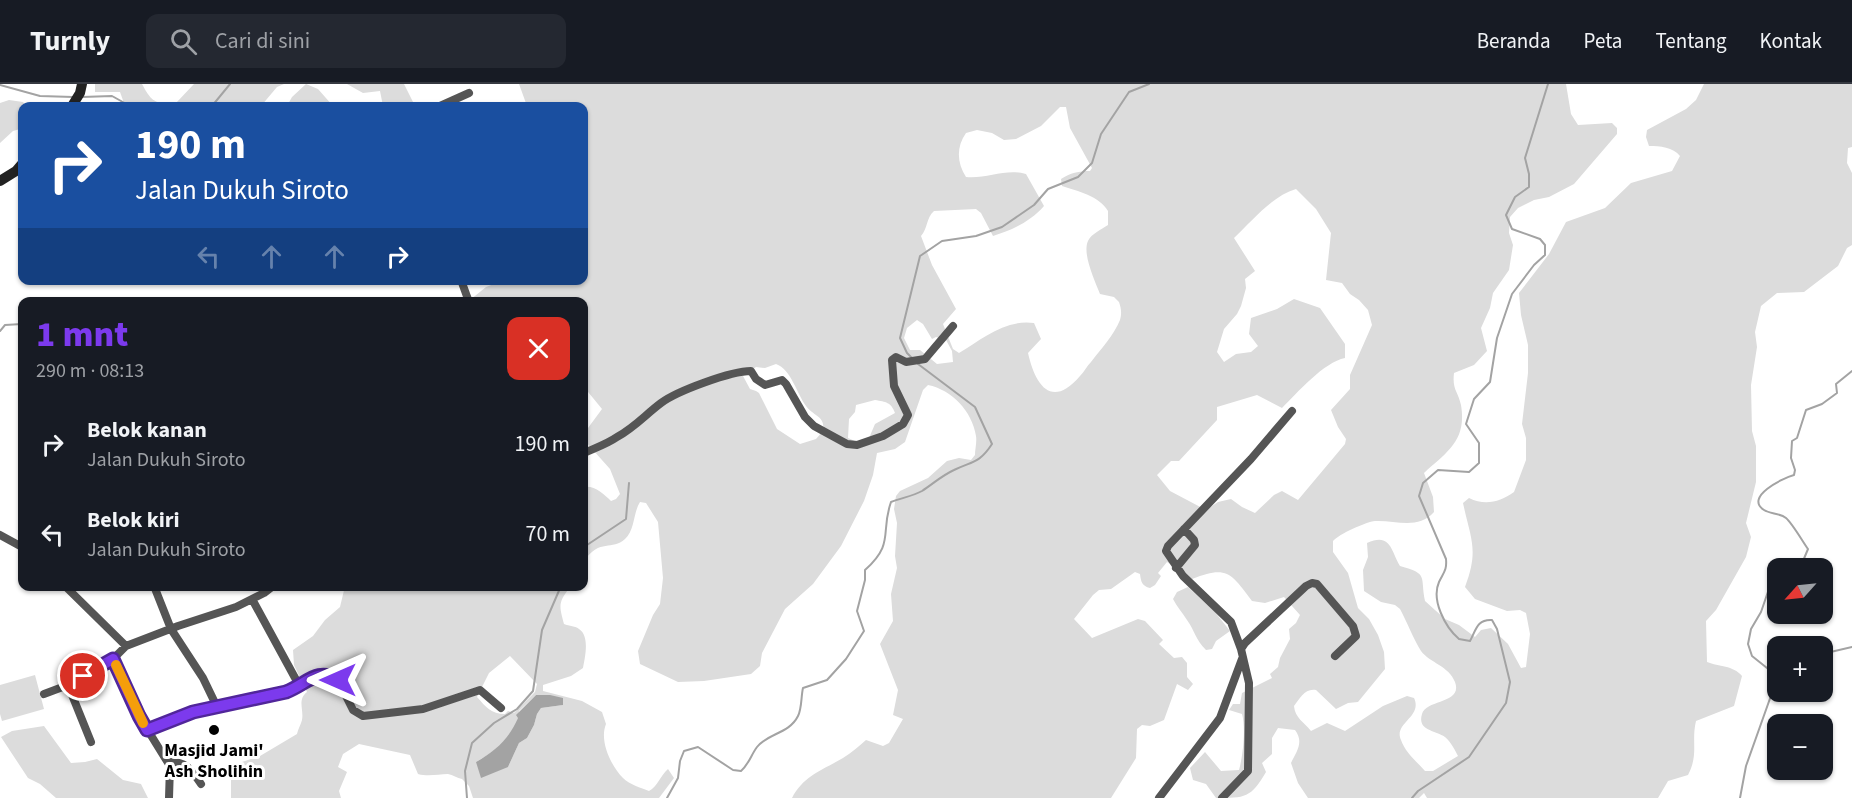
<!DOCTYPE html>
<html lang="id">
<meta charset="utf-8">
<style>
:root{--surface:#171b24;--page:#242831;--text:#f1f3f6;--muted:#9ea1a6;--line:#363941;--accent:#7c3aed}
body{margin:0;font-family:"Source Sans 3",sans-serif;background:var(--page);color:var(--text);height:100vh;display:flex;flex-direction:column;font-size:22px;white-space:nowrap}
*{box-sizing:border-box;margin:0}
p{font-size:20px;color:var(--muted)}
.icon{flex:none;width:33px;height:33px;fill:none;stroke:currentColor;stroke-width:2;stroke-linecap:round;stroke-linejoin:round}
.map{position:relative;flex:1;overflow:hidden}
.details{position:absolute;left:18px;top:213px;width:570px;height:294px;display:flex;flex-direction:column;background:var(--surface);border-radius:12px;box-shadow:0 2px 4px #0004}
.details>*{flex:none}
.hud{position:absolute;left:18px;top:18px;width:570px;height:183px;border-radius:12px;box-shadow:0 2px 4px #0004;background:#1a4fa0;color:#fff;overflow:hidden}
.needle{width:39px;rotate:243deg}
.fabs{position:absolute;left:1767px;top:474px;display:grid;gap:12px}
.fabs a{display:grid;place-items:center;width:66px;height:66px;border-radius:12px;background:var(--surface);box-shadow:0 2px 4px #0004;font-size:30px}
.pin{position:absolute;display:grid;place-items:center;width:51px;height:51px;color:#fff;margin:-26px;border:3px solid #fff;border-radius:50%;box-shadow:0 2px 6px #0007}
.me{position:absolute;width:66px;margin:-33px;rotate:270deg;stroke-linejoin:round;filter:drop-shadow(0 0 4px #0008)}
.turn{display:flex;align-items:center;gap:21px;height:126px;padding:0 18px;font-size:27px}
.turn .icon{width:78px;height:78px;stroke-width:2.5}
.turn b{display:block;font-size:42px;line-height:51px}
.lanes{display:flex;align-items:center;height:57px;padding:0 18px;background:#0003;justify-content:center;gap:30px;direction:ltr}
.lanes .off{opacity:.35}
.round{display:grid;place-items:center;flex:none;width:63px;height:63px;border-radius:12px;background:var(--page)}
.head{display:flex;align-items:center;justify-content:space-between;height:102px;padding:0 18px}
h1{font-size:36px;font-weight:800;line-height:45px;color:var(--accent)}
ul{padding:0;list-style:none}
li{display:flex;align-items:center;gap:18px;height:90px;padding:0 18px}
li div{flex:1}
li b{display:block;font-size:22px}
li em{font-style:normal}
header{display:flex;align-items:center;gap:36px;box-sizing:border-box;height:84px;padding:0 30px;background:var(--surface);border-bottom:2px solid var(--line)}
header strong{font-size:28px}
nav{display:flex;gap:33px;margin-inline-start:auto;font-size:21px}
.search{width:420px;height:54px;background:var(--page);display:flex;align-items:center;gap:15px;box-sizing:border-box;padding:0 21px;border-radius:12px;color:var(--muted);font-size:22px}
.map>svg:first-child{display:block}
.green{fill:#dcdcdc;fill-rule:evenodd}
.water{fill:#a3a3a3}
.lines{fill:none;stroke-linecap:round;stroke-linejoin:round}
.stream{stroke:#a3a3a3;stroke-width:2}
.street{stroke:#555;stroke-width:8}
.secondary{stroke:#222;stroke-width:10}
.route-casing{stroke:#51269a;stroke-width:15}
.route{stroke:#7c3aed;stroke-width:10}
.slow{stroke:#f59e0b;stroke-width:10}
.poi-dot{fill:#000;stroke:#fff;stroke-width:2}
.labels{text-anchor:middle;dominant-baseline:central;stroke-width:6;stroke-linejoin:round;paint-order:stroke}
.poi-label{font-size:18px;font-weight:bold;fill:#000;stroke:#fff}
</style>
<header>
<strong>Turnly</strong>
<div class="search"><svg class="icon" aria-label="search" viewBox="0 0 24 24"><circle cx="10" cy="10" r="6"/><path d="M15 15l6 6"/></svg>Cari di sini</div>
<nav><a>Beranda</a><a>Peta</a><a>Tentang</a><a>Kontak</a></nav>
</header>
<div class="map">
<svg width="1852" height="714" viewBox="0 0 1852 714">
<rect width="100%" height="100%" fill="#fff"/>
<path class="green" d="M95 0H142C152 19 156 20 176 19L194 0H284L277 3 261 22H125L120 8H95Z
M306 0 318 5 333 22H287L292 13Z
M347 0H404L415 22H383L380 7 363 9Z
M519 0H1566L1571 30 1578 41 1612 39 1617 44V50L1574 100 1549 113 1534 116 1518 124 1510 133 1509 149 1513 161 1509 186 1493 209 1490 224 1481 244 1487 267 1474 281 1454 289C1452 306 1458 307 1461 321 1467 357 1447 368 1424 389L1433 413 1434 428C1418 446 1396 436 1375 437 1366 438 1339 450 1333 457V468L1348 489 1358 524 1369 535 1378 551 1384 568 1385 585 1358 618 1348 619 1336 625 1316 606C1305 604 1300 614 1294 622 1295 634 1304 638 1311 647L1327 639 1345 647 1383 622 1407 612 1414 614C1423 633 1393 639 1401 656 1405 668 1417 678 1425 687H1433L1458 672C1455 666 1451 658 1445 653 1435 646 1417 647 1422 630 1426 615 1463 620 1455 598 1449 582 1430 579 1421 567 1413 554 1407 538 1400 525L1395 521 1381 518 1364 507 1363 486 1368 473 1367 459C1391 448 1391 467 1400 482 1429 490 1420 492 1425 517L1445 535 1459 541 1475 553 1481 546 1491 544 1508 560 1521 584 1526 583 1530 550 1526 529 1520 526 1507 527 1475 515 1465 503C1479 466 1471 456 1463 419L1469 414C1485 422 1500 418 1514 408L1526 376V354L1522 340 1528 289V261L1521 231 1519 209 1549 170 1566 138 1605 124 1631 99 1672 87 1680 72C1673 63 1660 62 1649 62L1646 53 1647 46 1686 25 1696 16 1704 0H1852V63L1848 64 1847 79 1852 89V161L1847 164 1838 182 1804 208 1777 209 1761 222 1755 248 1757 263 1751 301 1752 347 1756 362V398L1746 439 1751 453 1746 473 1716 526 1706 537 1707 578C1719 583 1733 581 1742 592L1734 622 1696 637C1691 658 1699 670 1688 691L1668 697 1658 714H1427L1424 709 1419 714H1308L1298 699 1291 679C1297 667 1304 658 1295 646L1278 644 1272 654V670L1262 679 1266 688C1251 714 1245 714 1216 714L1206 700 1193 696 1190 684 1205 668 1221 687 1239 686C1243 672 1246 644 1242 630L1229 626 1233 620H1240L1242 609 1272 594 1270 590 1278 583 1280 574 1290 555 1289 545 1296 539 1300 531 1284 513 1265 519 1252 517C1231 489 1227 481 1192 495L1167 478 1158 489 1161 492 1155 501 1150 504C1142 502 1141 498 1140 490L1135 488 1111 505 1099 506 1093 511 1074 535 1092 554 1138 535 1145 537 1163 556 1159 560 1174 574 1182 573 1187 579V593L1193 600 1188 606 1177 600 1164 636 1150 642 1142 641 1137 645 1136 674 1111 714H792C804 691 823 686 843 674 851 669 859 662 866 656L883 662 889 659 903 635 893 631 898 606 880 560 893 537 891 510 897 484 895 472 897 439 894 425 896 412 900 407 928 394 947 377 959 374 971 376 975 371C975 365 977 358 976 352 972 327 952 306 928 301L923 306 905 358 895 365 877 369 873 391 864 417 841 462 813 500 785 525 762 569 760 582 751 590 704 597 678 598 640 580 638 567 653 531 660 520 663 494 658 438 646 419 640 418C633 429 635 446 625 455 612 467 600 454 584 477V403C594 401 604 410 611 417L616 415 620 410 610 385 585 357 588 344 602 325 584 303V218H471L470 216 486 203 502 197 584 196V22H527ZM1060 23H1066L1070 44 1092 84 1090 87C1079 87 1070 89 1061 95L1062 102C1078 107 1099 112 1108 127V141C1102 145 1091 150 1088 157 1082 170 1095 197 1100 210L1114 213 1119 218C1121 224 1122 229 1120 236 1114 251 1101 265 1091 278 1087 282 1084 288 1080 292 1051 326 1035 300 1028 269L1041 255 1034 239C1005 235 982 255 959 269L953 265 943 240 956 225 932 181 921 152C928 144 926 134 934 127L976 125 981 129 993 152C1012 146 1030 138 1044 122L1026 90C1006 84 987 95 966 93 957 79 956 63 966 49L977 46 992 49 1004 56 1016 55 1041 42ZM1296 105 1316 125 1331 149 1326 196 1342 199 1350 210 1359 216 1368 226 1372 241 1350 291V305L1331 326 1338 343 1346 355 1345 360 1298 416 1282 407 1274 411 1255 429 1242 423 1231 415 1218 418 1206 426 1170 407 1157 391 1171 377H1179L1217 336V323L1257 311 1282 324C1297 309 1324 278 1345 274V260L1320 224 1294 215 1277 225 1251 234 1249 250 1258 262 1251 268 1236 270 1224 278 1217 268 1224 245 1237 230 1241 222 1246 204 1245 195 1255 187 1234 154C1252 137 1272 112 1296 105ZM917 236 923 240 932 255 936 253 946 256 952 267 953 278 937 280 920 266H910L904 254 907 244ZM776 280C791 285 797 310 806 322 813 332 826 332 823 347L816 355 800 360 777 345 759 309 756 307 750 305 743 292 756 283 765 284ZM875 316C886 318 891 318 895 329L875 340 869 354 857 358 848 354 849 335 855 328 856 321Z
M9 16 23 18 26 22H22V39L20 45 13 47 0 59V19Z
M345 502 570 503C558 519 559 521 564 540 569 542 576 542 579 545 590 552 585 573 583 584L571 592 543 601V607L582 617 602 628 606 640C599 657 611 682 623 694 629 700 641 704 649 707 658 702 660 692 668 685L674 694 659 714H473L469 702 462 695C457 694 453 691 448 690 438 690 429 693 418 690L410 671 359 660 343 670 338 683 347 688 339 707 341 714H231V685L242 678 260 672 297 650C298 645 301 640 302 636 304 625 297 616 307 608L294 581 293 566 313 552 325 536 340 523ZM510 572 537 600 535 608 514 629 508 627 505 630C491 630 486 623 477 613L489 589ZM536 611 563 621 541 624 537 630 534 641 527 654 519 659 508 683 476 678C495 667 518 651 519 627Z
M1188 503 1215 528 1230 547 1216 557 1212 565 1206 566C1195 555 1195 547 1187 536 1182 528 1177 523 1173 515L1177 508Z
M35 591 44 625 2 637 0 630V601Z
M44 642 71 679 85 678 97 675 123 696 141 700 148 714H56L40 700 28 694 1 653 12 647Z"/>
<path class="water" d="M536 611H550L563 614V621L541 624 537 630 534 641 527 654 519 659 508 683 481 694 476 678C495 667 509 655 518 634L516 631Z"/>
<g class="lines">
<path class="stream" d="M0 1 40 12 73 13
M82 13 112 12 130 22
M212 22 230 0
M0 247 5 241 22 240
M912 274 907 269 900 254 920 172 942 157 976 152 1002 143 1034 121 1048 105 1078 93 1092 79 1101 50 1129 8 1149 0
M584 463 626 435 629 399
M1795 484 1803 477 1808 465C1803 458 1792 439 1786 434 1780 429 1770 430 1764 426 1744 413 1783 394 1794 391L1795 386 1791 374 1792 357 1797 354 1806 326 1822 320 1837 309 1836 300 1852 287
M1822 570 1852 563
M1777 592 1752 572 1748 560 1751 545 1761 528 1771 499 1778 495
M467 714 465 687 472 659 494 639 517 625 533 607 542 546 561 502
M667 714 678 694 680 677 684 667 698 663 733 686 741 687C749 680 751 671 757 663 768 649 789 650 798 632 802 624 801 612 803 604L827 596 846 575 864 547 857 527 865 496V486C895 459 880 449 891 418 901 414 913 412 922 407 933 400 941 392 954 386 972 377 979 380 992 360L975 323 918 280
M1412 714 1418 707 1469 673 1506 619 1510 598 1497 545 1492 536C1477 535 1476 546 1470 557L1459 555C1445 543 1431 516 1439 498 1444 488 1447 486 1446 475L1419 412 1423 399 1438 386 1469 388 1479 379V359L1466 340 1474 315 1490 298 1497 254 1512 210 1534 181 1545 171V161L1540 155 1512 145 1506 131 1515 113 1529 103V90L1525 74 1548 0
M1740 714 1746 682 1778 592"/>
<path class="street" d="M440 22 469 9
M461 196 469 218
M584 369C595 364 607 360 617 353 635 343 645 331 661 319 677 307 731 287 751 287L756 295 765 301 782 296 786 300 805 333 814 342 847 360 857 361 883 352 903 340 908 331 894 302 892 276 896 273 906 278 925 275 953 242
M0 451 22 463
M1176 484 1195 461 1194 456 1184 445
M65 502 126 562
M154 502 171 545 203 594 217 623
M252 515 300 603
M1241 565 1231 538 1183 492 1166 467 1168 462 1251 375 1292 327
M68 601 91 658
M44 610 68 601 113 575
M147 646 193 628 286 608 318 591 328 590 338 596 353 626 363 632 423 625 480 606 501 624
M168 678C187 677 191 686 201 700
M169 714 170 682 139 632 113 575 126 562 178 542 236 523 264 509 273 502
M1159 714 1220 634 1242 575
M1222 714 1248 687 1249 599 1241 565 1245 559 1306 502 1312 499 1317 500 1353 542 1356 552 1335 572"/>
<path class="secondary" d="M72 22 80 9 82 0
M0 97 16 87 22 80"/>
</g>
<g class="lines">
<g class="route-casing">
<path id="route" d="M83 592 113 575 139 632 147 646 193 628 286 608C307 600 317 583 338 596"/>
</g>
<use href="#route" class="route"/>
<path class="slow" d="M116 581 143 639"/>
</g>
<circle class="poi-dot" cx="214" cy="646" r="6"/>
<g class="labels">
<g class="poi-label">
<text x="214" y="666">Masjid Jami'<tspan x="214" dy="21">Ash Sholihin</tspan></text>
</g>
</g>
</svg>
<div class="fabs">
<a><svg class="needle" viewBox="-14 -14 28 28"><path d="M0-13l5 13h-10z" fill="#e53935"/><path d="M0 13l5-13h-10z" fill="#9ea1a6"/></svg></a>
<a>+</a>
<a>−</a>
</div>
<div class="pin" style="left:83px;top:592px;background:#d93025"><svg class="icon" aria-label="arrive" viewBox="0 0 24 24"><path d="M6 21V4h12l-3 4 3 4H6"/></svg></div>
<svg class="me" style="left:338px;top:596px" viewBox="-20 -20 40 40"><path d="M0-17L14 15 0 8-14 15z" fill="#7c3aed" stroke="#fff" stroke-width="4"/></svg>
<div class="hud">
<div class="turn"><svg class="icon" aria-label="right" viewBox="0 0 24 24"><path d="M7 20v-9h11M14 6l5 5-5 5"/></svg><div><b>190 m</b>Jalan Dukuh Siroto</div></div>
<div class="lanes"><svg class="icon off" aria-label="left" viewBox="0 0 24 24"><path d="M17 20v-9H6M10 6l-5 5 5 5"/></svg><svg class="icon off" aria-label="ahead" viewBox="0 0 24 24"><path d="M12 20V5M6 11l6-6 6 6"/></svg><svg class="icon off" aria-label="ahead" viewBox="0 0 24 24"><path d="M12 20V5M6 11l6-6 6 6"/></svg><svg class="icon" aria-label="right" viewBox="0 0 24 24"><path d="M7 20v-9h11M14 6l5 5-5 5"/></svg></div>
</div>
<section class="details">
<div class="head"><div><h1>1 mnt</h1><p>290 m · 08:13</p></div><a class="round" style="background:#d93025;color:#fff"><svg class="icon" aria-label="close" viewBox="0 0 24 24"><path d="M6 6l12 12M18 6L6 18"/></svg></a></div>
<ul>
<li><svg class="icon" aria-label="right" viewBox="0 0 24 24"><path d="M7 20v-9h11M14 6l5 5-5 5"/></svg><div><b>Belok kanan</b><p>Jalan Dukuh Siroto</p></div><em>190 m</em></li>
<li><svg class="icon" aria-label="left" viewBox="0 0 24 24"><path d="M17 20v-9H6M10 6l-5 5 5 5"/></svg><div><b>Belok kiri</b><p>Jalan Dukuh Siroto</p></div><em>70 m</em></li>
</ul>
</section>
</div>
